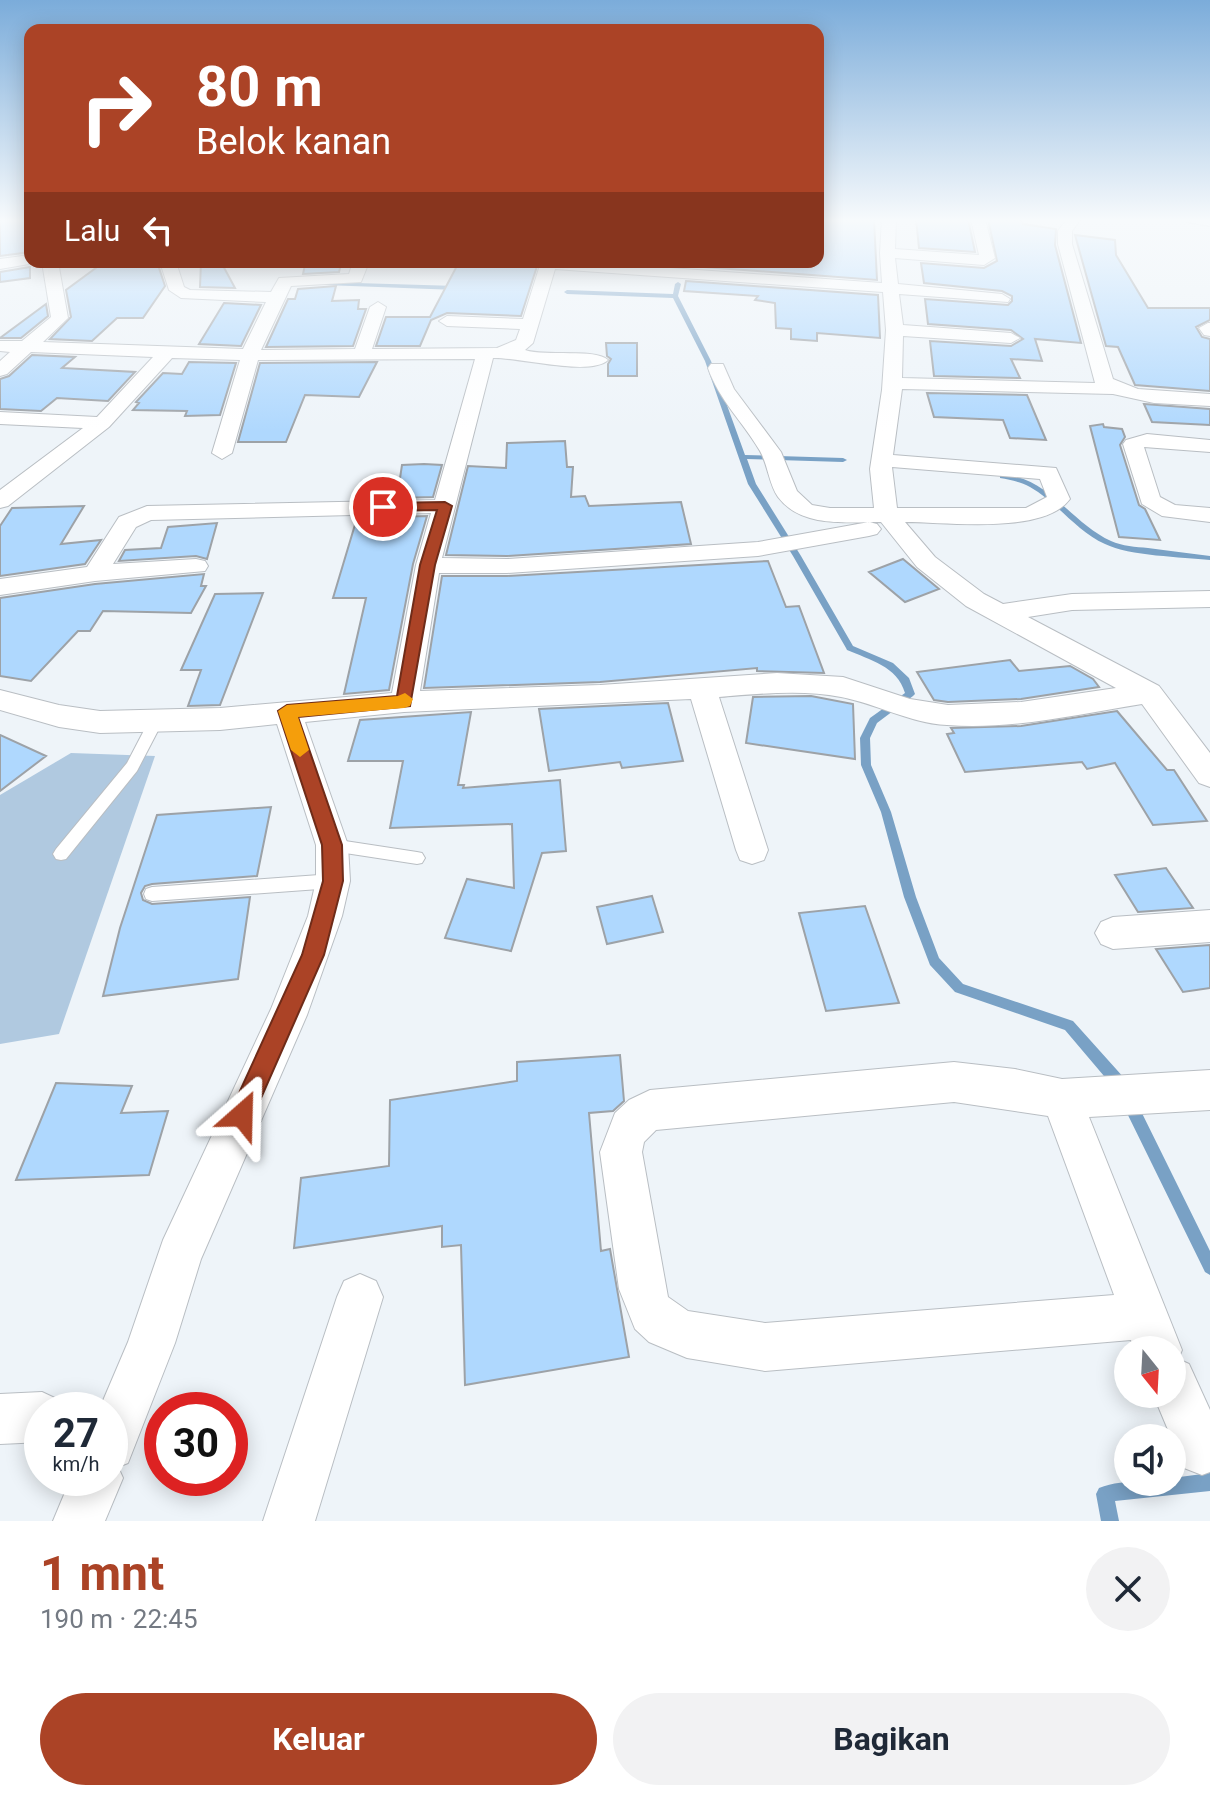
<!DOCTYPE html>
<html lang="id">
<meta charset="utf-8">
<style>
:root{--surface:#fff;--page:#f2f2f3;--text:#1f2937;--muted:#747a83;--accent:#ab4326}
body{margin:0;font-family:Roboto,sans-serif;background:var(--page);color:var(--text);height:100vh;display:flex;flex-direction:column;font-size:30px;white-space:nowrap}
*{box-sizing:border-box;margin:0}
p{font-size:26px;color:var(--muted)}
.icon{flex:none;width:44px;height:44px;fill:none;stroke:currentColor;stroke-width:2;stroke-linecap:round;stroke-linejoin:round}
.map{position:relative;height:1521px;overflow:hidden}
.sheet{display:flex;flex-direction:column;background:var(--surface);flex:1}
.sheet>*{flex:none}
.banner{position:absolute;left:24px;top:24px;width:800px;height:244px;border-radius:16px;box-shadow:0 4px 20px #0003;background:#ab4326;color:#fff;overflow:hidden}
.needle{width:52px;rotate:162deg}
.buttons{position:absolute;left:1114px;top:1336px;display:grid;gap:16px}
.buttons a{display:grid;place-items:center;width:72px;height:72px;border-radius:50%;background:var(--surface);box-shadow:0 4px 20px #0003;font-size:40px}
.speed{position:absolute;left:24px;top:1392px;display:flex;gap:16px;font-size:40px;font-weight:700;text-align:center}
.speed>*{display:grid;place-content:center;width:104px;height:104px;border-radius:50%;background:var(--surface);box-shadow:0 4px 20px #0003;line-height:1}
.speed small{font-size:20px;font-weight:400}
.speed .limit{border:12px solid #d22;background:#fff;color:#111}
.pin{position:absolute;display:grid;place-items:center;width:68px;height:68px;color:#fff;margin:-34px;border:4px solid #fff;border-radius:50%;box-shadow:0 2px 8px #0007}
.me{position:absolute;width:88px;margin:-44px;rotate:25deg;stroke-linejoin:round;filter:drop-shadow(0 0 6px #0008)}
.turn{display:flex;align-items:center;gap:28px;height:168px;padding:0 40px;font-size:36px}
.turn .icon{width:104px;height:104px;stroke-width:2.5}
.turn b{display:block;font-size:56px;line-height:68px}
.then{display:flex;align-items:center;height:76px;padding:0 40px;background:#0003;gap:16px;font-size:30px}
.round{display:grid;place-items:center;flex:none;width:84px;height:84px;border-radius:42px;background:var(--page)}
.head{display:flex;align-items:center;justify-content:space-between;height:136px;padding:0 40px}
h1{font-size:48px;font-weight:700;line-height:60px;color:var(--accent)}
.action{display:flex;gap:16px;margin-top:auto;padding:16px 40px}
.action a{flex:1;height:92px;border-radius:48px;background:var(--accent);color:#fff;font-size:32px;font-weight:700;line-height:92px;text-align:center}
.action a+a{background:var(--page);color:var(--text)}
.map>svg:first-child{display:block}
.green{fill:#b0c9e0}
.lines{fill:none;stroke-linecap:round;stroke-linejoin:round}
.stream{fill:#79a1c5;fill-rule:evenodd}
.building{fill:#afd8fe;stroke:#9da2a7;stroke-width:2}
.service-casing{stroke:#b9bec3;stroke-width:2}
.minor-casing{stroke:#b9bec3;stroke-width:2}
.service{fill:#fff;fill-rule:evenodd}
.minor{fill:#fff;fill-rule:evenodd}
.route{fill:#ab4326;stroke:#6f2c19;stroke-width:2}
.slow{fill:#f59e0b}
</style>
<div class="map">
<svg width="1210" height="1521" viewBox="0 0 1210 1521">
<rect width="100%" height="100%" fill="#eef4f9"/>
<path class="green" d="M71 753 155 756 59 1034 0 1044V795Z"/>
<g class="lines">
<path class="stream" d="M662 262H668L672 266 667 267Z
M323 282 457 286 460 288 457 290 325 285 323 284Z
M678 282 681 284 678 296 711 361 745 455 843 458 847 460 843 462 747 459 756 484 801 556 853 646 893 663 909 678 915 694 913 696 877 723 870 738 871 765 891 812 916 897 939 958 963 984 1073 1021 1125 1079 1127 1084 1125 1089 1120 1091 1115 1089 1065 1030 955 992 930 965 904 897 881 812 861 765 860 738 870 718 905 693C897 666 870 660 847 650L846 648 793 556 748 484 705 361 673 298 567 294 564 292 567 290 673 294 675 284Z
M1000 474C1048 476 1071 523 1111 541 1122 546 1136 547 1148 548 1168 551 1189 553 1210 556V560C1182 557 1129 556 1105 544 1076 531 1058 503 1030 487 1021 482 1011 480 1000 478Z
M1129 1095 1134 1097 1210 1251V1275L1205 1272 1124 1107 1122 1102 1124 1097Z
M1210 1473V1491L1115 1501 1119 1521H1101L1096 1494 1099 1488C1121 1479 1149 1482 1172 1482V1478Z"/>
</g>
<path class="building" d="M0 219H30V252L0 256Z
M820 219H874L877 280 691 266 692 262 818 264Z
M916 219H968L975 252 919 248Z
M988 219H1021L1023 224 1056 229 1055 245 1081 343 1035 339 1042 361 1011 359 1020 378 934 376 930 341 1011 346 1023 339 1011 330 928 324 925 299 1008 305 1012 301V296L1002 291 924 283 921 263 984 268 997 261Z
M1075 235 1115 240 1116 255 1148 308H1210V320L1196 327 1202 337 1210 339V391L1135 385 1118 347 1106 346Z
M104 262H157L165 286 143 318H117L92 341 50 339 71 317 66 290Z
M201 262H221L235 288 200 287Z
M459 262 538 263 521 316 447 313 431 320 420 346H376L386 317H430Z
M341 264 339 272 303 274 305 265Z
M30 267V278L0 282V272Z
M686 281 878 295 880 338 817 333V341L791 339V329L776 328 775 303 755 300 758 296 684 291Z
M336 286 332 301 359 300 358 309H366L353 346 266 347 288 299H295L298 289Z
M224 303 261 305 241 346 199 344Z
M46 304 48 316 21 338H0Z
M606 343H637V376H608V364L611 359 607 356Z
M32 355 75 357 62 368 135 372 108 401 57 398 41 411 0 409V379L9 376Z
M189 362 236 363 220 415 185 416 187 411 133 410 139 403 136 402 163 373 182 374Z
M377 362 359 397 305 395 286 442H238L260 363Z
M927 393 1027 395 1046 440 1010 438 1003 420 934 417Z
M1144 404 1210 409V425L1152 422Z
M1103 424 1104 427 1122 429 1125 437 1120 445 1139 505 1145 509 1160 540 1119 537 1090 426Z
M565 441 567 467H573L571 497 585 496 589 506 681 502 691 544 507 556 446 555 468 466 506 468 507 443Z
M424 464 442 465 433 497 397 498 402 465Z
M84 506 61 544 101 540 85 564 0 576V526L12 508Z
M427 516 413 564 389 690 344 694 366 598H333L357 518Z
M217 523 207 559 196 556 119 561 125 550 161 548 168 527Z
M903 559 939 589 905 602 869 572Z
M768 561 786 607 799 606 824 673 757 671V668L600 682 424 688 442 576H507Z
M204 574 201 586H206L191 613 103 611 90 631H78L31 681 0 676V598L95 584Z
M263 593 220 705 188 706 201 670H181L215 594Z
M1010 660 1019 671 1070 666 1093 679 1099 687 1021 699 948 702 934 700 917 672Z
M811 696 853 704 855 759 746 743 753 697Z
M668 703 683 761 622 768 620 762 549 771 539 709Z
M1117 711 1167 770H1174L1207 821 1153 825 1115 763 1087 769 1082 762 965 772 947 734 954 733 951 728 1021 726Z
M471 712 458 785H464L463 788 560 780 566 851 542 853 511 951 445 938 467 879 514 888 512 824 390 828 403 761H348L360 720Z
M0 735 46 756 0 791Z
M271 807 257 876 152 884 145 886 141 893 143 900 152 904 250 897 238 979 103 996 120 928 157 815Z
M1166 868 1193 908 1138 912 1115 875Z
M652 896 663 932 607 944 597 907Z
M865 906 899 1003 826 1011 799 913Z
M1210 945V988L1183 992 1156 949Z
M620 1055 624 1101 613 1111 589 1113 601 1251 610 1249 629 1357 465 1385 461 1245 442 1247V1226L294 1248 301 1178 389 1166 390 1100 517 1081V1062Z
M56 1083 132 1086 121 1113 168 1111 149 1175 16 1180Z"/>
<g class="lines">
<g class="service-casing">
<path id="service" d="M156 716 163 721 137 771 66 859 61 860 56 859 53 854 56 849 127 763 151 717Z
M332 839 417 852 422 853 425 858 422 863 417 864 332 851 327 849 324 845 327 841Z
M333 874 339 876 341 881 339 886 333 888 152 901 146 899 144 894 146 889 152 887Z"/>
</g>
<g class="minor-casing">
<path id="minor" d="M882 219H896L895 249 979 255 971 219H985L995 258 984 265 895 258 898 284 1002 294 1010 299 1008 302 899 294 903 325 1011 333 1020 338 1011 343 903 336 902 378 1095 383 1058 244V231L1067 219H1081L1072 231V244L1113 379 1138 389 1210 394V406L1154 403 1113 394 902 389 893 455 1056 468 1070 499C1044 535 947 522 905 522L935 557 984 594 1003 604 1072 594 1210 591V607L1072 610 1028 617 1159 686 1210 753V787L1199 783 1142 704C1079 714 1012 730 947 725 909 723 878 704 841 697 802 689 758 694 719 697L768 850 764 860 752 864 740 860 736 850 691 699 404 712 305 722 348 845 350 881 342 916 307 1015 201 1259 175 1343 128 1463 118 1467 123 1478 105 1521H53L71 1478H110V1410H99L128 1342 163 1240 271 1009 308 916 316 881V845L277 724 220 730 100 733 59 727 0 710V690L59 705 100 711 220 708 392 693 416 565 431 513 151 520 136 527 113 564 196 559 205 561 208 566 205 571 95 581 0 595V579L87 567 119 517 147 506 435 500 475 359 258 360 232 453 222 459 212 453 240 360 172 358 109 427 8 506 0 508V490L83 428 0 424V412L97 417 153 357 31 352 7 374 0 376V361L10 352 0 351V341H22L51 317 42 262H58L68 318 43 342 243 349 266 302 181 298 169 290 160 262H176L184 287 190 290 271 292 279 278 349 274 353 262H369L361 282 291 286 261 350 355 349 370 307 378 302 386 307 372 349 497 348 516 340 520 329 447 326 439 321 447 316 523 319 541 262H586L882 283 880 253ZM555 269 883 292 886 330 882 390 870 469 874 508H830L812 505 797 491 781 452 734 389 723 364H711L708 368C719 400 743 422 760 451 768 465 769 484 778 497 801 528 847 522 881 522L917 567 966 606 1116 688 1021 702 948 705 910 699 843 677 777 673 600 685 420 691 439 573H507L758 556 869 536 877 534 881 529 877 524 869 522 758 542 507 559 442 558 493 358C518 357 590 377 608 360 595 348 546 357 525 350L533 343ZM892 467 1040 479 1047 497 1026 508H897Z
M1185 219H1210V226L1187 222Z
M30 255V262L35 263 0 269V259Z
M1208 323H1210V336L1204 335 1199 328Z
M1147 434 1210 440V452L1144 447 1160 497 1175 505 1210 508V522L1162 516 1142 504 1123 444 1126 440Z
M1210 910V942L1113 949 1101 944 1095 933 1101 922 1113 917Z
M954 1062 1015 1069 1062 1079 1210 1070V1110L1089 1117 1182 1350 1178 1359 1189 1364 1210 1410V1472L1202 1475 1184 1468 1153 1394H1172V1350H1134L1131 1340 765 1371 687 1358 649 1342 635 1329 619 1289 600 1152 615 1113 629 1100 650 1090ZM954 1102 1048 1116 1114 1295 765 1323 688 1311 668 1297 642 1152 644 1142 656 1130Z
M360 1274 376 1281 383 1297 315 1521H263L337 1297 344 1281Z
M42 1392 59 1400 64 1410H42V1442L0 1444V1394Z"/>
</g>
<use href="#service" class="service"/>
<use href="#minor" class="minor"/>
</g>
<linearGradient id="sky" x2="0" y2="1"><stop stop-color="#7bacda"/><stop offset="0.51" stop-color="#f7fafc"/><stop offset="1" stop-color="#f7fafc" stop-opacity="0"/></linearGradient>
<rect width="1210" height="432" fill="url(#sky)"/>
<path class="route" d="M445 502 452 506 435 565 410 706 298 717 342 845 343 881 324 955 250 1123 242 1127 233 1123 229 1115 302 955 323 881 322 845 278 711 287 705 397 696 420 565 437 510 383 511 376 507 383 503Z"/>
<path class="slow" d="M405 693 413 699 410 706 404 708 298 717 309 750 300 757 291 750 278 711 287 705 398 696Z"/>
</svg>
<div class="buttons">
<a><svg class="needle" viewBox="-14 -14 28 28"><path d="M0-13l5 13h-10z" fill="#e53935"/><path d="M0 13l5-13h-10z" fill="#747a83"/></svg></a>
<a><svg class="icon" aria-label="sound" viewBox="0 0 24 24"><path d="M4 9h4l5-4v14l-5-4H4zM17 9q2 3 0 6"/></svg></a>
</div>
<div class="speed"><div>27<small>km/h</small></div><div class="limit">30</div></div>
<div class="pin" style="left:383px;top:507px;background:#d93025"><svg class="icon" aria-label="arrive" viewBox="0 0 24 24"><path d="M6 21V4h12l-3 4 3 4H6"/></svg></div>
<svg class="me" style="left:242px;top:1115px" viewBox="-20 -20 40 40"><path d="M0-17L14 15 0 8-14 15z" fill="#ab4326" stroke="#fff" stroke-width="4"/></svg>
<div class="banner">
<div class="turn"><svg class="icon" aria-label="right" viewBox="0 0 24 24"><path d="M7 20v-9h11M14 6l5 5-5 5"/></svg><div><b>80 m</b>Belok kanan</div></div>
<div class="then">Lalu<svg class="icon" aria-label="left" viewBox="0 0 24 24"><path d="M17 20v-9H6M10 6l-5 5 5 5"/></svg></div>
</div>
</div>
<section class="sheet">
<div class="head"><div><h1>1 mnt</h1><p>190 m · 22:45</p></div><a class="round"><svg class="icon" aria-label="close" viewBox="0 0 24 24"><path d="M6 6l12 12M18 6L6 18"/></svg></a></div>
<div class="action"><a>Keluar</a><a>Bagikan</a></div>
</section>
